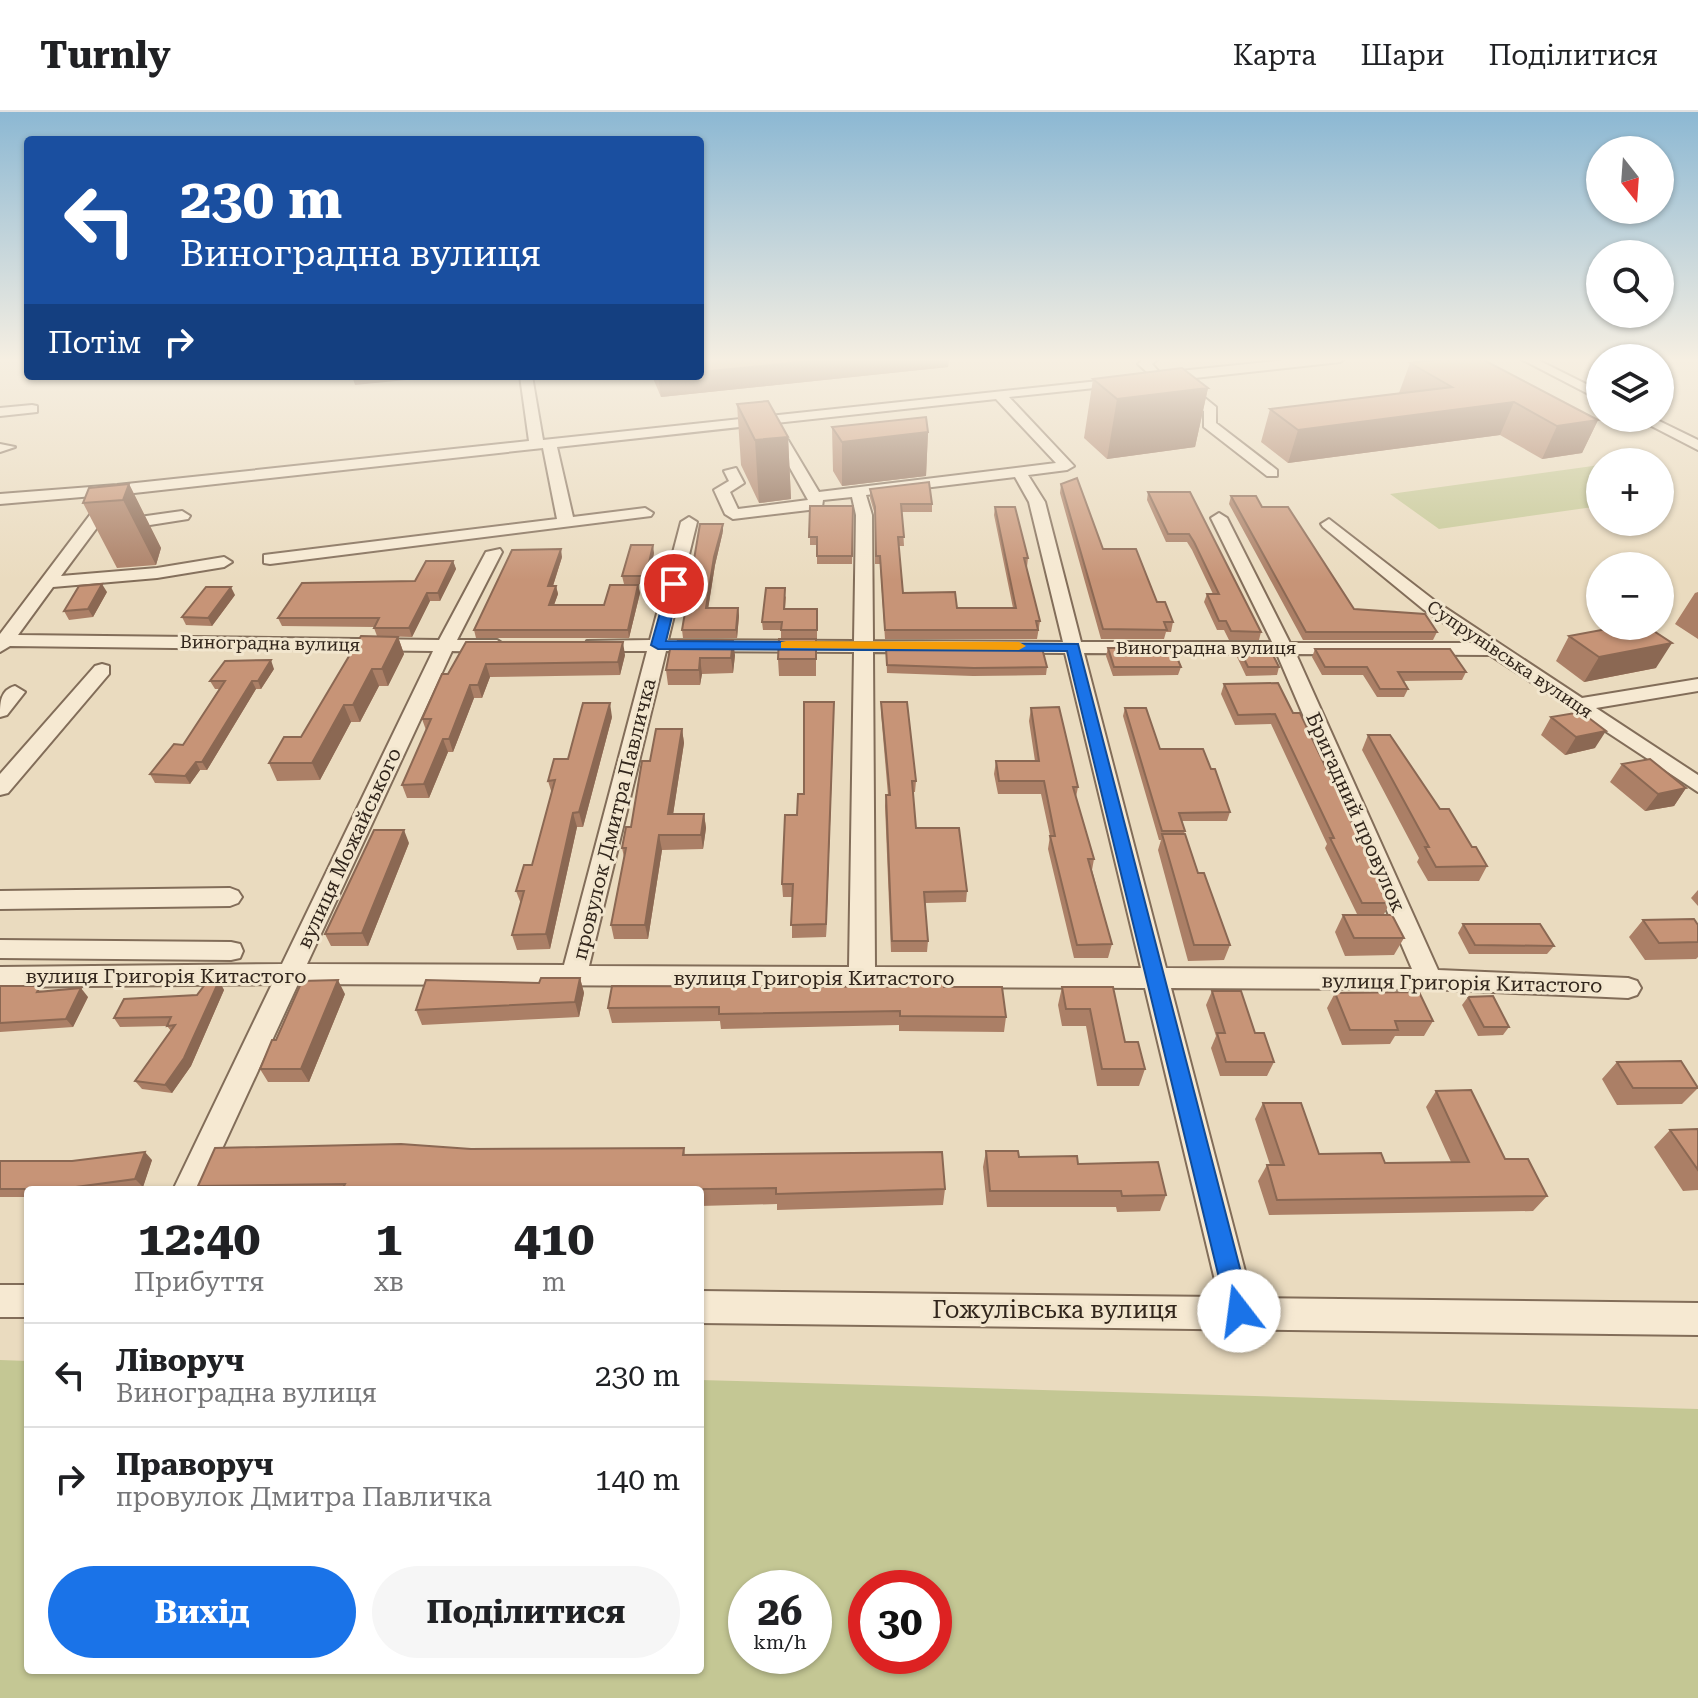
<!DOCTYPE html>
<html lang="uk">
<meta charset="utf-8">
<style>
:root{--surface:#fff;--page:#f6f6f6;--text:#202124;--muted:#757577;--line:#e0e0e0;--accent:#1a73e8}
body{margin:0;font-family:"Roboto Serif",serif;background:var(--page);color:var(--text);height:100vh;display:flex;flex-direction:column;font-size:30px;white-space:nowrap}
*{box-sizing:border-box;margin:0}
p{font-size:26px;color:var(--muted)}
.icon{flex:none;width:44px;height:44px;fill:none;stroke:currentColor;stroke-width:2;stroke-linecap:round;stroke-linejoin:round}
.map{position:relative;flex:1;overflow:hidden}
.details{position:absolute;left:24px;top:1074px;width:680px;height:488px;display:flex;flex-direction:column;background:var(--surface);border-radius:8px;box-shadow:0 2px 6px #0004}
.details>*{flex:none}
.guide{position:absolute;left:24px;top:24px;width:680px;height:244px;border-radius:8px;box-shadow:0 2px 6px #0004;background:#1a4fa0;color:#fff;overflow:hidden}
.needle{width:52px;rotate:163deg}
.buttons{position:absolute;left:1586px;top:24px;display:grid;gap:16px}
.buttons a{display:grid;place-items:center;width:88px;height:88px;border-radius:50%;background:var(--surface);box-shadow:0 2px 6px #0004;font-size:40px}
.speed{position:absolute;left:728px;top:1458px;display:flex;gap:16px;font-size:40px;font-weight:700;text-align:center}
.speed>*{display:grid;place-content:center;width:104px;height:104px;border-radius:50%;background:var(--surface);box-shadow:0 2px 6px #0004;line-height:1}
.speed small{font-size:20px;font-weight:400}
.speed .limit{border:12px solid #d22;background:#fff;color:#111}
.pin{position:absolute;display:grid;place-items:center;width:68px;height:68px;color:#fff;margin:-34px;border:4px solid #fff;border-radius:50%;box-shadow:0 2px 8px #0007}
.me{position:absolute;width:88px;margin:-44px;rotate:345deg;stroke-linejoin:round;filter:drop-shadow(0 0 6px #0008)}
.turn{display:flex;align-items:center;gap:28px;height:168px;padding:0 24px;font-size:36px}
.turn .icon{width:104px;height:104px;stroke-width:2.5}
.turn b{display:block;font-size:56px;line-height:68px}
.then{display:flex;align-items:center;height:76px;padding:0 24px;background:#0003;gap:16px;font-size:30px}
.eta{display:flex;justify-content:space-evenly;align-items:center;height:136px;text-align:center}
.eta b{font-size:48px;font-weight:700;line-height:56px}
.button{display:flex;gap:16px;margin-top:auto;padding:16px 24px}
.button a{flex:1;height:92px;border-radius:48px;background:var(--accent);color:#fff;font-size:32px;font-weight:700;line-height:92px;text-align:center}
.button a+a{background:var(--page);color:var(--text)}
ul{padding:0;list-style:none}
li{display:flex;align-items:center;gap:24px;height:104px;padding:0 24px;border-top:2px solid var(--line)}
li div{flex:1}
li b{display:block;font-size:30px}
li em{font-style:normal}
header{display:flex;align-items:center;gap:48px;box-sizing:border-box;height:112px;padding:0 40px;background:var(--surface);border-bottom:2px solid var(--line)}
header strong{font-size:38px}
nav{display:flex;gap:44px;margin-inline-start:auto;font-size:28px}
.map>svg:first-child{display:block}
.green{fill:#c4c794;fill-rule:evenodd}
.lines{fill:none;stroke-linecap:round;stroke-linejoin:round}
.minor-casing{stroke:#826d59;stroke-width:4}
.minor{fill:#f6e9d2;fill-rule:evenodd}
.wall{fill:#ab7f66}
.shaded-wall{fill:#8b6853}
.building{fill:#c79477;stroke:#8b6853;stroke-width:2}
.route{fill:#1a73e8;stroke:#114b97;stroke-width:2}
.slow{fill:#f59e0b}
.labels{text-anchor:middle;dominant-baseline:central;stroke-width:6;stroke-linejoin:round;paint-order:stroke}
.far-street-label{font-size:18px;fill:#32261c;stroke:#f2e6ce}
.street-label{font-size:20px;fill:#32261c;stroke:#f2e6ce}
.near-street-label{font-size:24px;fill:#32261c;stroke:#f2e6ce}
</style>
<header>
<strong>Turnly</strong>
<nav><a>Карта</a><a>Шари</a><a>Поділитися</a></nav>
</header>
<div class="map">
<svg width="1698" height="1586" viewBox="0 0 1698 1586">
<rect width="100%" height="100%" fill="#eadbbf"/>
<path class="green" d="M1600 353V394L1439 417 1390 382Z
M0 1248 28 1249V1558H700V1268L1698 1297V1586H0ZM746 1476H814V1544H746ZM866 1476H934V1544H866Z"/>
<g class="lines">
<g class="minor-casing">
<path id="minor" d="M1145 246H1159L1152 252 1160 261 1307 246H1346L1340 250 1158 270 1138 252Z
M1519 246H1534L1600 279V288Z
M520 264H532L543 328 1127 266 1129 269 1123 273 1009 285 1074 354 1067 358 1028 363 1045 390 1081 530H1272L1211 406 1219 401 1227 406 1290 531H1474L1423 497 1323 415 1321 412 1329 407 1435 489 1582 586 1698 567V579L1596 596 1698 663V680L1490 543 1296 542 1438 858 1628 866 1637 869 1641 876 1637 883 1628 886 1429 877 1171 876 1252 1186 1698 1191V1223L700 1211V1179L1219 1185 1145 876 298 872 203 1078H173L272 872 0 875V855L282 852 433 539 10 534 0 540V522L105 383 0 392V382L117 373 529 329ZM996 287 1056 351 819 380 788 328 760 330V336H779L808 388 738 397 730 380 744 371 736 356 724 359 729 369 714 378 725 402 733 407 817 397 822 395 823 388 852 385 856 403 854 529 668 528 697 410 689 405 681 410 650 528 587 529 585 533 594 539H647L564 853 307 852 452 539 497 540 506 534 497 528H457L502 440 500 437 486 440 439 528 18 523 53 475 157 466 224 455 232 450 224 445 157 456 61 464 119 386 116 383 543 336 557 407 264 443V451L270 452 651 404 653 401 645 396 573 405 557 335ZM1015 365 1029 390 1063 530 873 529 872 403 866 383ZM666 539 854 540 849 855 589 854ZM873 540 1065 541 1141 856 875 855ZM1084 541 1277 542 1412 857 1166 856Z
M1175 270H1185L1216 295V311L1277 358V364H1267L1204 315V299L1175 276Z
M32 293 37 294V300L0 304V296Z
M1636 306H1653L1698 328V338Z
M0 332 15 335 0 340Z
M182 399 190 404 188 407 118 418 110 413 118 408Z
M102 552 109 554V562L8 681 0 683V662L95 554Z
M15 574 25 580 7 603 0 605C0 591 0 578 15 574Z
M230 776 238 779 242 785 238 791 230 794 0 797V779Z
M0 828 231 830 240 832 243 839 240 846 231 848 0 846Z
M0 1173H28V1205H0Z"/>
</g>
<use href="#minor" class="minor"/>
</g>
<path class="wall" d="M700 246H949L948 255 661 285 652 264H700Z
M1410 251 1598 308 1582 341 1542 347 1500 323 1288 351 1261 330 1270 297 1399 281Z
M1093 267 1208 276 1195 335 1107 347 1084 326Z
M737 292 788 325 791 387 759 391 741 353Z
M832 315 928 320 926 364 842 374 833 359Z
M129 372 161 436 156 453 117 456 83 391Z
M1061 372 1103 437 1157 490 1173 510 1171 520H1166L1164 527H1101L1060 381Z
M870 377 932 392V400H902L904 434H899L903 481 957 496H1013L994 403 995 395 1028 446 1027 455H1026L1040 509 1037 527H885L880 452H875V403L870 386Z
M1148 380H1190L1261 520 1259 528H1229L1224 518H1217L1204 490 1207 482H1213L1192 438 1187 430H1166L1147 388Z
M1231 384 1262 395 1354 497 1437 520 1433 528H1303L1229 392Z
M810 394H853L852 452H817V433H810Z
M723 419 715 453 708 496H738L739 504 737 526H683L682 518Z
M654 441 647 472H624L622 464Z
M562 445 553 474H556L558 482 554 493H604L638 473 640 481 629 526H476L474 518Z
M453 449 456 457 440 489H430L412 525 377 524 374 516V515L282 514 278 506 415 469Z
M107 480 93 505 69 508 64 499Z
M1698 480V527L1675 512 1695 481Z
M235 483 212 514 186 513 182 505Z
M786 484 785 497H817V527H781V518H763L762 510Z
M1569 524 1656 556 1584 570 1556 549Z
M398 525 404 542 388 574H379L360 610H351L320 668 277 669 269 651 301 625Z
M816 527V564H779L778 547Z
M466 530 625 543 620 563 490 565 482 586H474L453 640H448L429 686H407L402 673 426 618 422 607Z
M671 532 735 543 733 561 702 562 700 573H668L666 558Z
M886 536 1047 555 1046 563 973 564 887 561Z
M1108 536 1181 555 1178 563 1113 564 1106 544Z
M1239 536 1279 555 1277 563 1246 564 1237 545Z
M1315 537 1466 560 1462 568 1403 569 1408 577 1404 585H1377L1363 563H1322L1312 545Z
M274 557 261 577H256L207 658H200L190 672 155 671 150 662 183 633 219 577H215L210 569Z
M1278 571 1390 791 1384 802H1357L1325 736 1327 732 1271 612 1235 613 1221 582 1224 572Z
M834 590 826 825 792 826V785H783L782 772 797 703Z
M881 590 916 669 915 680H913L916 716 967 779 966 790 925 791 928 829 927 840H891L885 694 886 683H888L881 601Z
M1031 596 1078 675 1076 685 1094 747 1092 758 1112 832 1108 846H1074L1048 737 1050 724 1041 682H998L994 662 996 649H1035L1029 609Z
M1125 596 1160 637 1211 657 1230 700 1227 709H1182L1185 719 1184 722 1198 761 1230 833 1224 848 1188 849 1158 738 1161 728H1159L1123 604Z
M612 605 583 715H577L550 837 517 838 512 823 521 792 516 779 532 753 552 682 548 669 568 647Z
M1551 605 1595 636 1565 643 1541 623Z
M682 617 684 631 673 702H704L706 716 703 737 662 738 648 827H614L611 813 624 745 622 736 631 715 650 649Z
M1368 623 1440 697 1487 754 1479 769H1428L1417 750 1419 746 1362 638Z
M1622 652 1686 676 1674 694 1645 699 1610 670Z
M409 731 368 834H331L325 822Z
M1698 778V794L1691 786Z
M1343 803 1404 826 1394 843 1345 844 1335 820Z
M1643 808 1698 813V845L1696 847 1645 848 1629 825Z
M1463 812 1554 834 1547 842H1469L1458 821Z
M580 866 584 881 579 905 422 913 416 898 539 871Z
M219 869 224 878 191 954 172 981 142 977 135 969 171 919 167 914 120 915 114 906 197 883Z
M0 874 44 879 88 885 73 915 0 920Z
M944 875 1006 905 1004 920 899 919V913L721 917 720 909 612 911 608 896Z
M1062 875H1113L1125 930 1145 957 1139 974H1097L1086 914H1062L1058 893Z
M1212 879 1255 921 1274 950 1267 964H1220L1211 936 1216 924 1206 893Z
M1335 881 1433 909 1424 924H1395L1390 932 1342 933 1327 896Z
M345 882 309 970H268L260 957 276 928Z
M1468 885 1509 915 1503 923 1478 924 1462 893Z
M1617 950 1698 976 1682 992 1617 993 1602 967Z
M1436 979 1505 1047 1547 1084 1533 1099 1269 1103 1258 1069 1267 1053H1270L1255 1007 1263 991 1319 1042 1385 1051 1451 1050 1426 995Z
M1698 1017V1078L1683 1079 1654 1035 1670 1018Z
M684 1036 685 1043 945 1077 943 1093 777 1098V1092L700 1094V1078H202L198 1074 471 1037Z
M986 1039 1019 1045 1078 1052 1166 1083 1160 1099 1117 1100 1116 1095H987L983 1055Z
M152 1048 143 1075 118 1078H28V1085H0V1049Z"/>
<path class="shaded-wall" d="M842 246H949L948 255 661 285 658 264H700V260Z
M275 264H315L276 268Z
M352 264H447L355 273Z
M1208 276 1195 335 1107 347 1117 287Z
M1514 290 1500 323 1288 351 1298 318Z
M1598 308 1582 341 1542 347 1557 314Z
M928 320 926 364 842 374V330Z
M788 325 791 387 759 391 755 328Z
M129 372 161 436 156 453 123 388Z
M723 412V419L715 453 707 504 706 496 714 445Z
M653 433 654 441 647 472 646 464Z
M561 437 562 445 550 483 548 474Z
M453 449 456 457 440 489 438 481Z
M102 472 107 480 93 505 88 497Z
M638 473 640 481 629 526 628 518Z
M556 474 558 482 551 501 549 493Z
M231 475 235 483 212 514 208 506Z
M427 481 430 489 412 525 409 516Z
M738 496 739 504 737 526 736 518Z
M398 525 404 542 388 574 382 557Z
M733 528 735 543 733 561 731 546Z
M623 530 625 543 620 563 618 550Z
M1672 531 1656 556 1584 570 1599 545Z
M700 546 702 562 700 573 699 558Z
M271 548 274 557 261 577 258 569Z
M486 552 490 565 482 586 478 573Z
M372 557 379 574 360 610 353 593Z
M252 569 256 577 207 658 202 650Z
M470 573 474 586 453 640 449 627Z
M834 590V603L826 825V812Z
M610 591 612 605 583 715 579 700Z
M344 593 351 610 320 668 312 651Z
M682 617 684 631 671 716 668 702Z
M1606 619 1595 636 1565 643 1576 625Z
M443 627 448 640 429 686 424 672Z
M196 650 200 658 190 672 185 664Z
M1686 676 1674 694 1645 699 1658 682Z
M573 701 577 715 550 837 546 822Z
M704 702 706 716 703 737 701 723Z
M404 718 409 731 368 834 362 821Z
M659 723 662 738 648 827 645 813Z
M580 866 584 881 579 905 575 890Z
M338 868 345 882 309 970 301 957Z
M219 869 224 878 191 954 172 981 165 973Z
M81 876 88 885 73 915 66 907Z
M145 1040 152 1048 143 1075 135 1067Z"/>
<path class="building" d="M700 246H842L700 260Z
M1451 246H1480L1598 308 1557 314 1514 290 1298 318 1270 297 1452 275 1410 251Z
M1182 256 1208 276 1117 287 1093 267Z
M768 289 788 325 755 328 737 292Z
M926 305 928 320 842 330 832 315Z
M1077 366 1103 437H1136L1157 490H1165L1173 510H1164L1167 518 1103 517 1061 372Z
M929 370 932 392H901L904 425H898L903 481 955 480 957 496H1016L995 395H1015L1028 446H1024L1040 509H1036L1038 518H885L880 444H876L875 395 870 377Z
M129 372 123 388 83 391 89 376Z
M1148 380H1190L1261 520 1231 519 1226 509H1219L1207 482H1219L1194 430 1189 422H1168Z
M1231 384H1256L1262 395H1288L1354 497 1425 502 1437 520H1306Z
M810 394H853L852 444H817V425H809Z
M700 412H723L714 445 706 496H738L736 518H682Z
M631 433H653L646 464H622Z
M561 437 548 474H556L549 493H604L610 473H638L628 518H474L512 438Z
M426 449H453L438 481H427L409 516H374L379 506H278L302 471 415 469Z
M102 472 88 497 64 499 79 474Z
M206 475H231L208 506 182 505Z
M766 476H785L784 497H817V518H781L782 510H762Z
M1623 514H1646L1672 531 1599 545 1569 524Z
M361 524 398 525 382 557H372L353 593H344L312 651H269L284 625H301Z
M779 527H816V547H778Z
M678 528H733L731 546H700L699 558H666L671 532H677Z
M466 530H623L618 550 486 552 478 573H470L449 627H443L424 672 402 673 431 607H422L442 562H448Z
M886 536H1042L1047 555 974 556 887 553Z
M1108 536H1173L1181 555H1114Z
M1239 536 1270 537 1279 555H1248Z
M1315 537H1450L1466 560H1398L1408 577H1380L1367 555H1325Z
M271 548 258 569H252L202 650H196L185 664 150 662 174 632 183 633 225 569H210L225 549Z
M1278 571 1293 601H1300L1390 791H1362L1330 726H1334L1275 602 1238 603 1224 572Z
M804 590H834L826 812 791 813 793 772H782L785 703H797L798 682H804Z
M881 590H907L916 669H912L916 716H959L967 779 924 780 928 829H892L886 683H890Z
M583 591H610L579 700 573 701 546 822 512 823 524 779H516L524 753H532L555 668 548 669 554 647H568Z
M1059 595 1078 675H1073L1094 747H1088L1112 832 1077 833 1050 724H1055L1044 669H999L996 649H1039L1031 596Z
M1125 596H1146L1160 637H1203L1211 657H1215L1230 700 1179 701 1185 719H1162Z
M1581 600 1606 619 1576 625 1551 605Z
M656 617H682L668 702H704L701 723H659L645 813H611L626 736H622L626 715H631L642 649H650Z
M1368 623H1390L1440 697H1449L1472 735H1476L1487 754 1436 755 1425 735H1429Z
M1650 647 1686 676 1658 682 1622 652Z
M374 718H404L362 821 325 822Z
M1162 722H1185L1198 761H1204L1230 833H1194Z
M1343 803H1392L1404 826H1354Z
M1694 807 1698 813V830L1659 831 1643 808Z
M1463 812H1540L1554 834 1475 833Z
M541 866H580L575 890 416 898 426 868 539 871Z
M209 867H215L219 869 184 946 165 973 135 969 175 913 167 914 171 905 114 906 124 887 197 883Z
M338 868 301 957H260L272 928H276L302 869Z
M944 869V875H1002L1006 905 900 904V899L719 902V895L608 896 612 874 899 875 898 870Z
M0 874H40L37 880 81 876 66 907 0 911Z
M1062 875H1113L1125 930H1138L1145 957H1102L1090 897H1066Z
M1212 879H1241L1255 921H1264L1274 950H1226L1217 921H1225Z
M1419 880 1433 909H1395L1398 918H1350L1335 881Z
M1493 884 1509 915H1484L1468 885Z
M1681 949 1698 976H1633L1617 950Z
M1471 978 1505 1047H1528L1547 1084 1277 1088 1267 1053H1284L1263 991H1301L1319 1042 1381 1041 1385 1051 1469 1050 1436 979Z
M1698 1017V1058L1670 1018Z
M401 1032 471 1037 684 1036 683 1043 942 1040 945 1077 776 1082V1076L635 1078V1075L343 1076 345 1072 198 1074 215 1036Z
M986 1039H1018L1019 1045 1077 1044 1078 1052 1158 1050 1166 1083 1122 1084 1121 1079H990Z
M145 1040 135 1067 61 1077H0V1049H72Z"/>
<linearGradient id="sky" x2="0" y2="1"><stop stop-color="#8cb8d3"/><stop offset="0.53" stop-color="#f6efe2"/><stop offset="1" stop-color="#f6efe2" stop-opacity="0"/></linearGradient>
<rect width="1698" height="468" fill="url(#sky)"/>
<path class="route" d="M669 469 680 472 666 529 1078 532 1251 1199 1248 1208 1239 1212 1230 1208 1227 1199 1067 539 658 537 651 533Z"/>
<path class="slow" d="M786 529 1019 530 1026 534 1019 538 781 536V530Z"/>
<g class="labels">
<g class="far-street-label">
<text transform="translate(270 531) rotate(1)">Виноградна вулиця</text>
<text x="1206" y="535">Виноградна вулиця</text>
<text transform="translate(1510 547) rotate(34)">Супрунівська вулиця</text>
</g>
<g class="street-label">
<text transform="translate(1356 700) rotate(66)">Бригадний провулок</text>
<text transform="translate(614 707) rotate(-76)">провулок Дмитра Павличка</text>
<text transform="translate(349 736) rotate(-65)">вулиця Можайського</text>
<text x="166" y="864">вулиця Григорія Китастого</text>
<text x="814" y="866">вулиця Григорія Китастого</text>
<text transform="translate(1462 871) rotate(1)">вулиця Григорія Китастого</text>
</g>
<g class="near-street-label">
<text x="1055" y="1198">Гожулівська вулиця</text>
</g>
</g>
</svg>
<div class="buttons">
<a><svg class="needle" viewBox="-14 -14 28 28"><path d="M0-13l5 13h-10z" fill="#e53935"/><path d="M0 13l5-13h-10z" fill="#757577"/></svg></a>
<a><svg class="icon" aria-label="search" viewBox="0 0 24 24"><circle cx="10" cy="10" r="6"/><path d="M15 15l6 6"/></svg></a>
<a><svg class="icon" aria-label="layers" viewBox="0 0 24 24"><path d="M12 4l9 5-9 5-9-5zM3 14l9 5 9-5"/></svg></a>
<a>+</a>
<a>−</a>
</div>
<div class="speed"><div>26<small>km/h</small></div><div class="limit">30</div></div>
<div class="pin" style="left:674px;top:472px;background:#d93025"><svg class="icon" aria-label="arrive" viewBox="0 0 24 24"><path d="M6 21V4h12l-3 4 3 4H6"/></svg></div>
<svg class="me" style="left:1239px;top:1199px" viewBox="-20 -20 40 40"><circle r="19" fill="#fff"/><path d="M0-13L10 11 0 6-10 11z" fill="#1a73e8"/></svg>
<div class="guide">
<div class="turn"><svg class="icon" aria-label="left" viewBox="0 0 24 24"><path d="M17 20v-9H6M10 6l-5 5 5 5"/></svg><div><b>230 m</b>Виноградна вулиця</div></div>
<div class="then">Потім<svg class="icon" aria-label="right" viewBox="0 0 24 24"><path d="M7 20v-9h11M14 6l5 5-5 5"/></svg></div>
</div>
<section class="details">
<div class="eta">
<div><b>12:40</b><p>Прибуття</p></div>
<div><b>1</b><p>хв</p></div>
<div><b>410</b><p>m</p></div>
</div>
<ul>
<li><svg class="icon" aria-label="left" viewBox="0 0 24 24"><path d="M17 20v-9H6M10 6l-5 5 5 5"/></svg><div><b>Ліворуч</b><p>Виноградна вулиця</p></div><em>230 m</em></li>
<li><svg class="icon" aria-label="right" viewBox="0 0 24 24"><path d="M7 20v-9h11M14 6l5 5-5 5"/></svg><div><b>Праворуч</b><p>провулок Дмитра Павличка</p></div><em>140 m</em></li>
</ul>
<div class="button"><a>Вихід</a><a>Поділитися</a></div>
</section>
</div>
